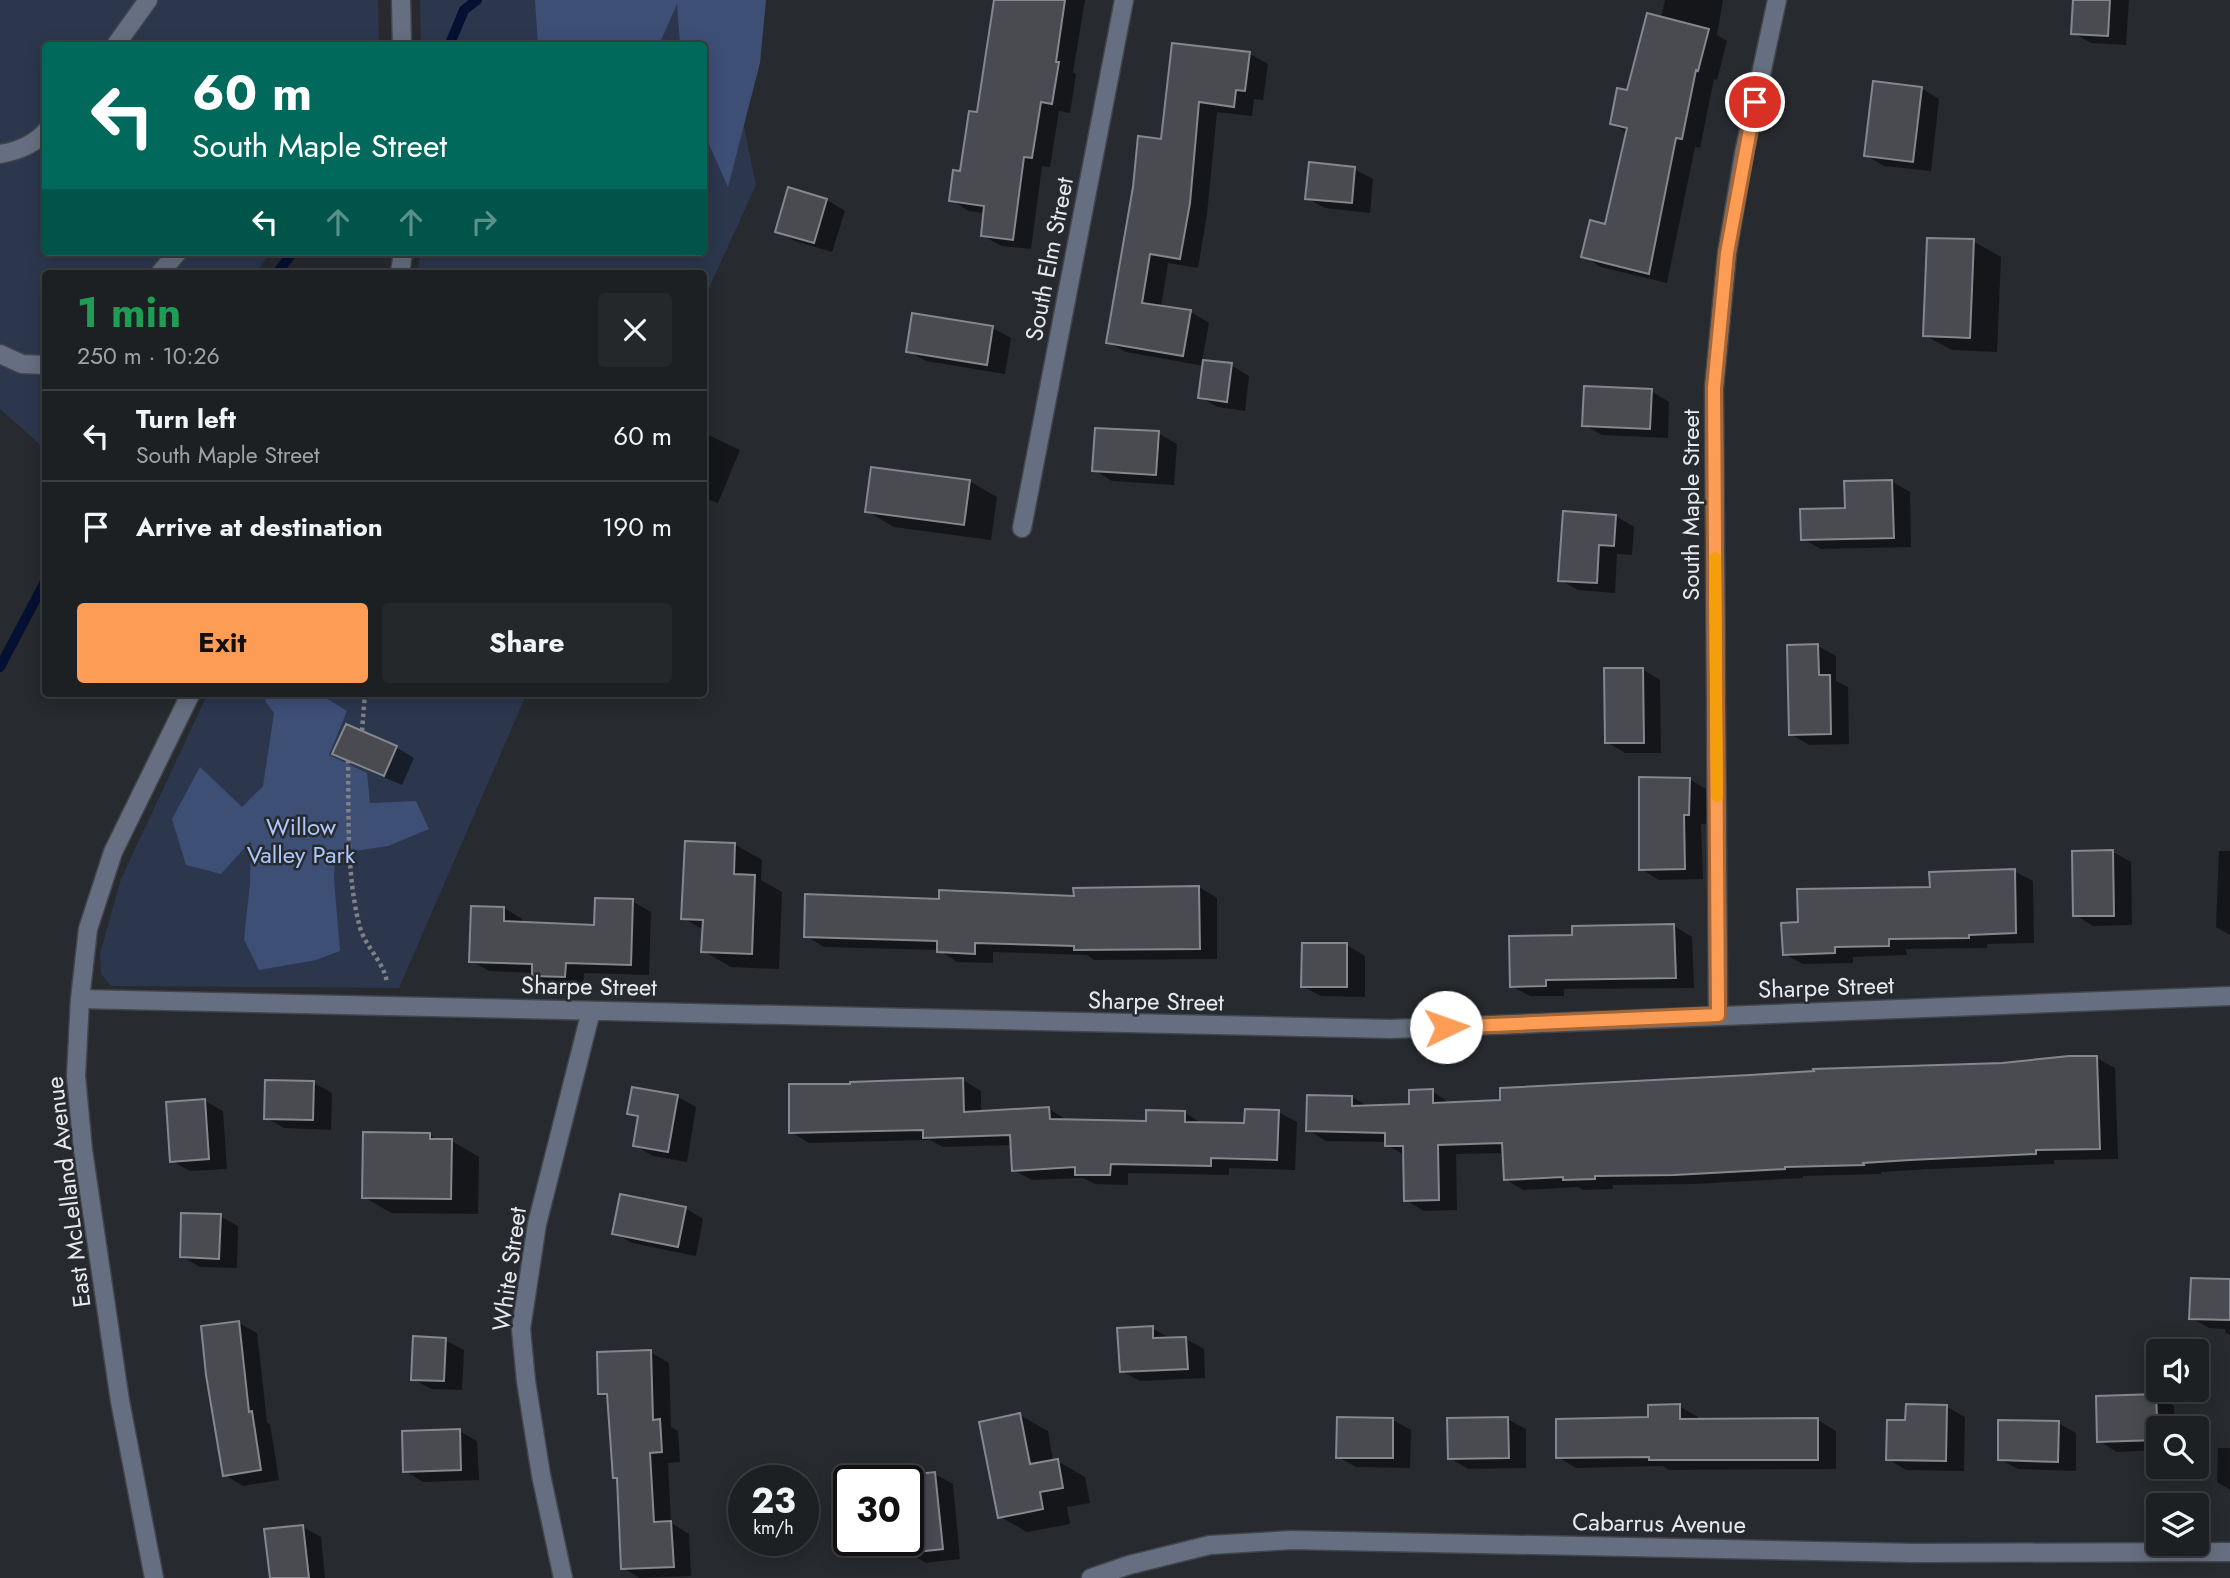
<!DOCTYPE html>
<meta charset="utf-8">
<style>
:root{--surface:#1d2023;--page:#25282b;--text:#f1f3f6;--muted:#a0a3a6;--line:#3b3e41;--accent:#fd9d55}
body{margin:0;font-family:Jost,sans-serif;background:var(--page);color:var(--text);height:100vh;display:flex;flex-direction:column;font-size:26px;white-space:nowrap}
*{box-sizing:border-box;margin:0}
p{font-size:23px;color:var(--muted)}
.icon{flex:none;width:38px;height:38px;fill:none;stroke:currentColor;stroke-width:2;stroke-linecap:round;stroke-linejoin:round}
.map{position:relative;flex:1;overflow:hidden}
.panel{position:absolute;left:42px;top:270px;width:665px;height:427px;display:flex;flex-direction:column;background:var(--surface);border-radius:7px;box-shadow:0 4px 18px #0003,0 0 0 2px var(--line)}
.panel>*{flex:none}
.banner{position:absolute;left:42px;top:42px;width:665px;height:214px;border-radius:7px;box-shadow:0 4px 18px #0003,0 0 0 2px var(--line);background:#00695c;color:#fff;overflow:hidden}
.fabs{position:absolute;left:2146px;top:1339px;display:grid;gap:14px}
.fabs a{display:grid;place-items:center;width:63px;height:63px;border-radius:7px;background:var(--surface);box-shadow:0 4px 18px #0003,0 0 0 2px var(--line);font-size:35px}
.speed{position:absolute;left:728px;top:1465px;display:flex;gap:14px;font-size:35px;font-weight:700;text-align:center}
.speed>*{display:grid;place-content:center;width:91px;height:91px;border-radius:50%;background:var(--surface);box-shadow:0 4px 18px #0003,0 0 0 2px var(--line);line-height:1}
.speed small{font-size:18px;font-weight:400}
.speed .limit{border:4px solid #111;border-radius:10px;background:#fff;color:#111}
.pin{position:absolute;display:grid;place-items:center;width:60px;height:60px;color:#fff;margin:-30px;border:4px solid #fff;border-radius:50%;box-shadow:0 2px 7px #0007}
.me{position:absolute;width:77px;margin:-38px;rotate:87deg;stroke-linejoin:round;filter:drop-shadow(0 0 5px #0008)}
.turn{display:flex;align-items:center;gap:24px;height:147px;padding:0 35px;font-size:32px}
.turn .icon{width:91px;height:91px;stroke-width:2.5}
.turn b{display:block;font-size:49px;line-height:60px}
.lanes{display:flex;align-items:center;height:66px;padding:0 35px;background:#0003;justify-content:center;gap:35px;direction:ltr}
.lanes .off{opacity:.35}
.round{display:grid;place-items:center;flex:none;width:74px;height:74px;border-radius:7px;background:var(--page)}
.summary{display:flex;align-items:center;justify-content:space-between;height:119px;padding:0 35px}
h1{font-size:42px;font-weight:700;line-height:52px;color:#1e9e55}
.primary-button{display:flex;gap:14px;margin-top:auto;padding:14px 35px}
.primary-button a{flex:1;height:80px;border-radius:7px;background:var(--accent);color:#111;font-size:28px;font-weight:700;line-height:80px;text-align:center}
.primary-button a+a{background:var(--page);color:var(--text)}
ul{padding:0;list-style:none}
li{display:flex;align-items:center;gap:21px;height:91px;padding:0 35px;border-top:2px solid var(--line)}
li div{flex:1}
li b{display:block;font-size:26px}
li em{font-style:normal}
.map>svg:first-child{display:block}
.green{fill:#2c374e}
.forest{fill:#3e4f76}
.shadow{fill:#0007}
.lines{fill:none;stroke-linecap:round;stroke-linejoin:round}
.stream{stroke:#051032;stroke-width:10}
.building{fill:#494b51;stroke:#84878d;stroke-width:2}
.minor-casing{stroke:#424549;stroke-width:21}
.path{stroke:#7f8185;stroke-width:4.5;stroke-dasharray:3.5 3.5;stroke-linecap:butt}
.minor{stroke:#666f81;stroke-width:18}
.route-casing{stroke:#a46637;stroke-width:18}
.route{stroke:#fd9d55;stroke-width:12}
.slow{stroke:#f59e0b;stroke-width:12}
.labels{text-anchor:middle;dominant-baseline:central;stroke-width:5;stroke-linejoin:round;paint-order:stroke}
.street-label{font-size:24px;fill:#e7e9ec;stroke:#272a2f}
.park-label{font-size:24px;fill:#aec6fa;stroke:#272a2f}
</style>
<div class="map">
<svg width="2230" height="1578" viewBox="0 0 2230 1578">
<rect width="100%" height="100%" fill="#272a2f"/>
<path class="green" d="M0 0H378L379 45 46 46V252H272L255 273H46L45 449 0 409Z
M420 0H718L756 185 704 299V273H417L421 252H704V46L421 45Z
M208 693H527L399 988 111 986 101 974 100 954 121 879Z"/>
<path class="forest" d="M535 0H766L760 63 728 187 704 133V46L680 45 677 4 659 45 538 46Z
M268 693H318L347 711 329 755 367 773 370 803 416 801 429 829 388 846 335 854 334 879 340 951 316 960 259 970 244 939 250 883 251 841 221 874 186 865 172 819 200 767 242 807 263 786 274 713 265 701Z"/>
<path class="shadow" d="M996 0H1085L1073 72 1076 74 1070 113 1059 111 1050 167 1042 166 1031 249 1001 246 982 235 985 213 969 211 951 200 962 173 978 114Z
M1665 0H1723L1717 35 1727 41 1717 80 1714 79 1700 148 1695 147 1667 283 1601 267 1583 256 1606 226 1628 133 1612 124 1661 18Z
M2075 0H2129L2126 45 2091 43 2073 33Z
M1173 45 1250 54 1268 64 1263 100 1254 99 1252 116 1217 112 1207 214 1198 268 1168 263 1161 307 1191 312 1209 323 1202 361 1231 365 1249 376 1245 411 1218 407 1200 397 1204 366 1126 352 1107 342 1162 140Z
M1921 88 1939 99 1931 171 1884 166 1866 155Z
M1354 169 1373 179 1370 213 1325 208 1307 198Z
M827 200 845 211 832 252 795 241 777 231Z
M1973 241 2001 257 1997 352 1952 350 1924 335Z
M914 315 993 328 1011 338 1005 374 926 361 908 351Z
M1651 391 1669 402 1668 438 1602 435 1584 425Z
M704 433 740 450 718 503 704 498Z
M1158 433 1177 444 1174 485 1112 481 1094 470Z
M969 481 997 497 991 540 894 527 867 511Z
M1891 481 1910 492 1911 547 1821 549 1803 539Z
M1616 516 1634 527 1632 555 1617 554 1615 593 1578 590 1560 580Z
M1818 646 1836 656V681L1848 687 1849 744 1809 745 1791 734Z
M1642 669 1660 680 1661 753H1625L1607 742Z
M396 747 414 758 402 785 353 764 335 753Z
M1689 779 1708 790 1707 824H1701L1703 879 1659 880 1641 869Z
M734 844 762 860 761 880 782 892 779 969 731 967 703 951 704 930 683 918Z
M2219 851H2230V935L2216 927Z
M2113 852 2131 862 2132 925 2093 926 2075 915Z
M2014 871 2033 881 2034 943 1987 944V948L1906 949 1907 955 1853 957V963L1803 964 1784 954 1932 888Z
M1199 887 1217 898V959L1094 960 1087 955 993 952V963L957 962 939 950 824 947 806 936 941 901 1075 898Z
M632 901 651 912 649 975 584 973 583 987 552 985 533 975V973L489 971 471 961 504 908 522 919V924L596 927Z
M1674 926 1692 937 1694 988 1564 989V996H1530L1511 986 1574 937Z
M1347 945 1365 956V997L1321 996 1302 986Z
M2097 1058 2115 1068 2118 1159 2054 1160V1164L1930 1169 1881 1172V1174L1803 1176V1178L1693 1184 1613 1185V1189L1583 1190 1578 1187 1523 1190 1505 1179 1504 1153 1456 1154 1457 1210 1424 1211 1406 1200 1404 1155 1387 1145V1142L1326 1141 1308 1130 1352 1097 1369 1107 1411 1105 1432 1091 1451 1104Z
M963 1080 981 1091V1113L1049 1109 1067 1120 1148 1123 1185 1113 1203 1124 1246 1125 1278 1112 1297 1122 1295 1170 1229 1168V1175L1128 1173V1185L1095 1184 1083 1178 1032 1180 1013 1170 1012 1145 943 1147 930 1140 809 1143 791 1132 852 1086Z
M314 1083 332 1093 331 1130 284 1128 266 1118Z
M634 1089 678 1097 696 1107 687 1162 653 1156 634 1145 639 1118 629 1113Z
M205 1101 223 1111 227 1169 190 1171 172 1161Z
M365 1134 430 1135 439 1141H452L479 1157 478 1214 391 1213 364 1197Z
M685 1208 703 1219 696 1256 632 1243 614 1233Z
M220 1216 238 1226 237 1268 200 1267 181 1256Z
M2230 1281V1335L2225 1332V1329L2209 1328 2191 1318Z
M239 1323 257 1333 267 1422 270 1424 279 1480 243 1486 225 1475Z
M1152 1328 1171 1339H1186L1204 1349 1205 1378 1140 1381 1121 1371Z
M445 1340 464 1350 462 1390 431 1389 413 1379Z
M650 1352 669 1363 671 1427 678 1431 680 1462 668 1463 671 1523 689 1534 691 1576 640 1578 623 1568 619 1480 615 1477 609 1398 600 1393Z
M2155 1396 2174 1406V1428H2158V1450L2117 1452 2099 1441Z
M1679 1406 1698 1417V1421L1818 1420 1836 1431V1469L1669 1470 1663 1466 1576 1468 1558 1457Z
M1947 1407 1965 1417 1964 1471 1906 1470 1888 1459Z
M1020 1415 1048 1431 1053 1461H1057L1085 1477 1090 1503 1067 1507 1070 1524 1027 1532 999 1516Z
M1507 1419 1526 1429V1468L1468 1469 1450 1458Z
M1393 1420 1411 1430 1410 1468 1356 1467 1338 1457Z
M2058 1423 2076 1433V1471L2018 1469 1999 1459Z
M459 1431 477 1441 479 1480 423 1482 405 1471Z
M2218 1448H2230V1490L2217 1482Z
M935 1474 953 1484 960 1559 926 1563 908 1552V1480H901V1477Z
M303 1527 321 1537 325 1578H271Z"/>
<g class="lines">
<path class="stream" d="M449 46 464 10 477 0
M277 273 293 252
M0 667 46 580"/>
</g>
<path class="building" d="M994 0H1065L1056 62H1059L1052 104 1041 102 1032 158 1024 157 1013 240 981 236 984 206 949 201 953 170 960 171 969 111 977 112Z
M2073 0H2110L2108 36 2071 34Z
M1647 13 1709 29 1698 71 1696 70 1682 139 1676 138 1649 274 1581 257 1590 220 1605 224 1627 128 1610 124 1617 88 1627 90Z
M1172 43 1250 52 1245 91 1236 90 1234 107 1199 102 1190 203 1180 259 1150 254 1142 303 1191 310 1183 356 1106 343 1133 187 1138 136 1161 139Z
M1873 81 1922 87 1913 162 1864 156Z
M1309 162 1355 167 1352 203 1305 199Z
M788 187 827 199 814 243 775 232Z
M1927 238 1974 239 1970 338 1923 336Z
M912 313 993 326 987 365 906 352Z
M1203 360 1232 363 1227 402 1198 398Z
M1584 386 1652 389 1650 429 1582 426Z
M1095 428 1159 431 1156 475 1092 471Z
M871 467 970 480 964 525 865 512Z
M1892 480 1894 538 1801 540 1800 509 1845 508 1844 481Z
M1563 511 1616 515 1614 546 1599 545 1597 583 1558 581Z
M1818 644 1819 675H1830L1831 734 1789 735 1787 645Z
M1604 668H1643L1644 743H1605Z
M346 724 397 746 384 776 332 754Z
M1639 777 1690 778 1689 815H1684L1685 869 1639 870Z
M685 841 735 843 734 874 755 875 752 954 701 952 703 920 681 919Z
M2113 850 2114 916H2073L2072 851Z
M2015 869 2016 933 1969 935V938L1889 939V946L1835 947V953L1783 955 1781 923 1798 922 1797 889 1930 887 1929 872Z
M1199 886 1200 949 1074 950V946L975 943V954L937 952V941L804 937 805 894 939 899V890L1074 896 1073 888Z
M595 898 633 899 631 965 566 963 565 977 532 976V964L469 962 471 906 504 907V921L594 925Z
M1674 924 1676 978 1546 980V986L1510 987 1509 936 1572 935V926Z
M1302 943H1347V987H1301Z
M2069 1056H2097L2100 1149 2036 1150V1154L1910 1160 1863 1163 1864 1165 1785 1167V1169L1674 1175 1595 1176V1179L1563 1180V1177L1504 1180 1502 1143 1438 1145 1439 1200 1404 1201 1403 1146H1385V1133L1306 1131 1307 1095 1352 1096V1106L1409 1104V1090L1433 1089V1103L1500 1100V1088L1750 1075 1814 1071 1813 1069 2002 1063Z
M963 1078 964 1112 1049 1107 1050 1119 1146 1121V1110L1185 1111V1122L1244 1123 1245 1109 1279 1110 1277 1160 1211 1158V1166L1111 1164 1110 1175H1075V1167L1012 1171 1010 1135 923 1138V1130L789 1133V1084H850V1082Z
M265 1080 314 1081 313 1120 264 1119Z
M632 1087 678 1095 668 1152 633 1146 638 1116 627 1114Z
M205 1099 209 1159 170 1162 166 1102Z
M363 1132 430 1133V1139H452L451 1199 362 1198Z
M620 1194 686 1207 678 1247 612 1234Z
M181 1213 221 1214 219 1259 180 1257Z
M2191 1278 2230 1279V1320L2189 1319Z
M239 1321 249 1412 252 1411 261 1470 223 1476 206 1375 201 1326Z
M1153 1326V1338L1186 1337 1188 1369 1120 1372 1117 1328Z
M413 1336 446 1338 444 1381 411 1380Z
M651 1350 653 1420 660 1419 662 1452 650 1453 654 1522 671 1521 674 1567 621 1569 617 1478H613L607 1394H598L597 1352Z
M2156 1394 2158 1440 2097 1442 2096 1396Z
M1680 1404V1419L1818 1418V1460H1649V1457L1556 1458V1419L1648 1417V1405Z
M1906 1404 1947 1405 1946 1461 1886 1460 1887 1420H1905Z
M1020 1413 1030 1464 1058 1459 1063 1488 1040 1492 1043 1509 998 1518 979 1422Z
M1337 1417 1393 1418V1458H1336Z
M1508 1417 1509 1458 1448 1459 1447 1418Z
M1998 1420 2059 1421 2058 1462 1998 1460Z
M460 1429 461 1470 403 1472 402 1431Z
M935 1472 943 1549 908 1553V1475Z
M303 1525 309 1578H270L264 1529Z"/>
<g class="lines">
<g class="minor-casing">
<path id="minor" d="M401 0 402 46
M115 46 148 0
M0 154C18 151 34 145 46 131
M160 273 178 252
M400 273 403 252
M0 354 22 364 46 365
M1022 528 1124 0
M80 999 1391 1029 2230 996
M1718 1015 1714 388 1727 253 1744 153 1777 0
M154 1578 120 1401 83 1150 76 1076 80 999 88 929 113 852 191 693
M563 1578 541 1475 526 1381 521 1329 537 1224 591 1011
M1091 1578 1129 1565 1210 1545 1292 1540 1914 1553 2230 1552"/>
</g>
<path class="path" d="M362 731 365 693
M348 760C349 814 346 871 359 924 364 946 383 960 387 982"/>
<use href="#minor" class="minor"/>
</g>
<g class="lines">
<g class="route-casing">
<path id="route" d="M1446 1027 1718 1015 1714 388 1727 253 1755 102"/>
</g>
<use href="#route" class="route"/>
<path class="slow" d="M1715 558 1717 796"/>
</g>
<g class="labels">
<g class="street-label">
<text transform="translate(1049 259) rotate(-79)">South Elm Street</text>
<text transform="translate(1690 505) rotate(-90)">South Maple Street</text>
<text transform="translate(589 986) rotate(1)">Sharpe Street</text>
<text transform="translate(1826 987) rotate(-2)">Sharpe Street</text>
<text transform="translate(1156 1001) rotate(1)">Sharpe Street</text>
<text transform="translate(68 1192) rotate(-97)">East McLelland Avenue</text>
<text transform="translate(509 1269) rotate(-82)">White Street</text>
<text transform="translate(1659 1523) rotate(1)">Cabarrus Avenue</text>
</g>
<g class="park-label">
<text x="301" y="826">Willow<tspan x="301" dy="28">Valley Park</tspan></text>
</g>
</g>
</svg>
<div class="fabs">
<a><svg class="icon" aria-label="sound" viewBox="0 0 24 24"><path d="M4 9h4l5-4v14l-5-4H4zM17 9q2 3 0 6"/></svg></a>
<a><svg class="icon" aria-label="search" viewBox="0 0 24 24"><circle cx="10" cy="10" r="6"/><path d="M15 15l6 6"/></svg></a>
<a><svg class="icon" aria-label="layers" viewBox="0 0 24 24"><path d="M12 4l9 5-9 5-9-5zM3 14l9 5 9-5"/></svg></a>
</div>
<div class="speed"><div>23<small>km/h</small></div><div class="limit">30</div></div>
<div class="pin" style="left:1755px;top:102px;background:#d93025"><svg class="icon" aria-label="arrive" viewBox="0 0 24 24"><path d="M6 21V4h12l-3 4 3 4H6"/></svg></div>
<svg class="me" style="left:1446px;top:1027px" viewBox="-20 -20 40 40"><circle r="19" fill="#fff"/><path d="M0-13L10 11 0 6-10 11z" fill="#fd9d55"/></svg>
<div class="banner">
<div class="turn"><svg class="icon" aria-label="left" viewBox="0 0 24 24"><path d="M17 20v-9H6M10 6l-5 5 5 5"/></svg><div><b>60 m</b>South Maple Street</div></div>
<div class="lanes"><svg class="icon" aria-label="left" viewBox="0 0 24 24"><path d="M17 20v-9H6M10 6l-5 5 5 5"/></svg><svg class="icon off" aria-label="ahead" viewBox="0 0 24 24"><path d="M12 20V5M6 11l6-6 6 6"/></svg><svg class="icon off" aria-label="ahead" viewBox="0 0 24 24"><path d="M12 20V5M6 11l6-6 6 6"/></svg><svg class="icon off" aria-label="right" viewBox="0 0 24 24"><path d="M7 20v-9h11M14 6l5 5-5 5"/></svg></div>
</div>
<section class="panel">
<div class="summary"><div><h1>1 min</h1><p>250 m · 10:26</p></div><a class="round"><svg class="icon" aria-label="close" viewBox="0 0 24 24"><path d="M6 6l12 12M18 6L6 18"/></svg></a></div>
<ul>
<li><svg class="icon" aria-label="left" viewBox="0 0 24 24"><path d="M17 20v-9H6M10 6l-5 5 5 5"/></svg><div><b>Turn left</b><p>South Maple Street</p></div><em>60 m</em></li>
<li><svg class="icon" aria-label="arrive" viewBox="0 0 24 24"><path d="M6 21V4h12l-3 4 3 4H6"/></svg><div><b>Arrive at destination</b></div><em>190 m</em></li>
</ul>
<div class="primary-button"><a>Exit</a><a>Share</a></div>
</section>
</div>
